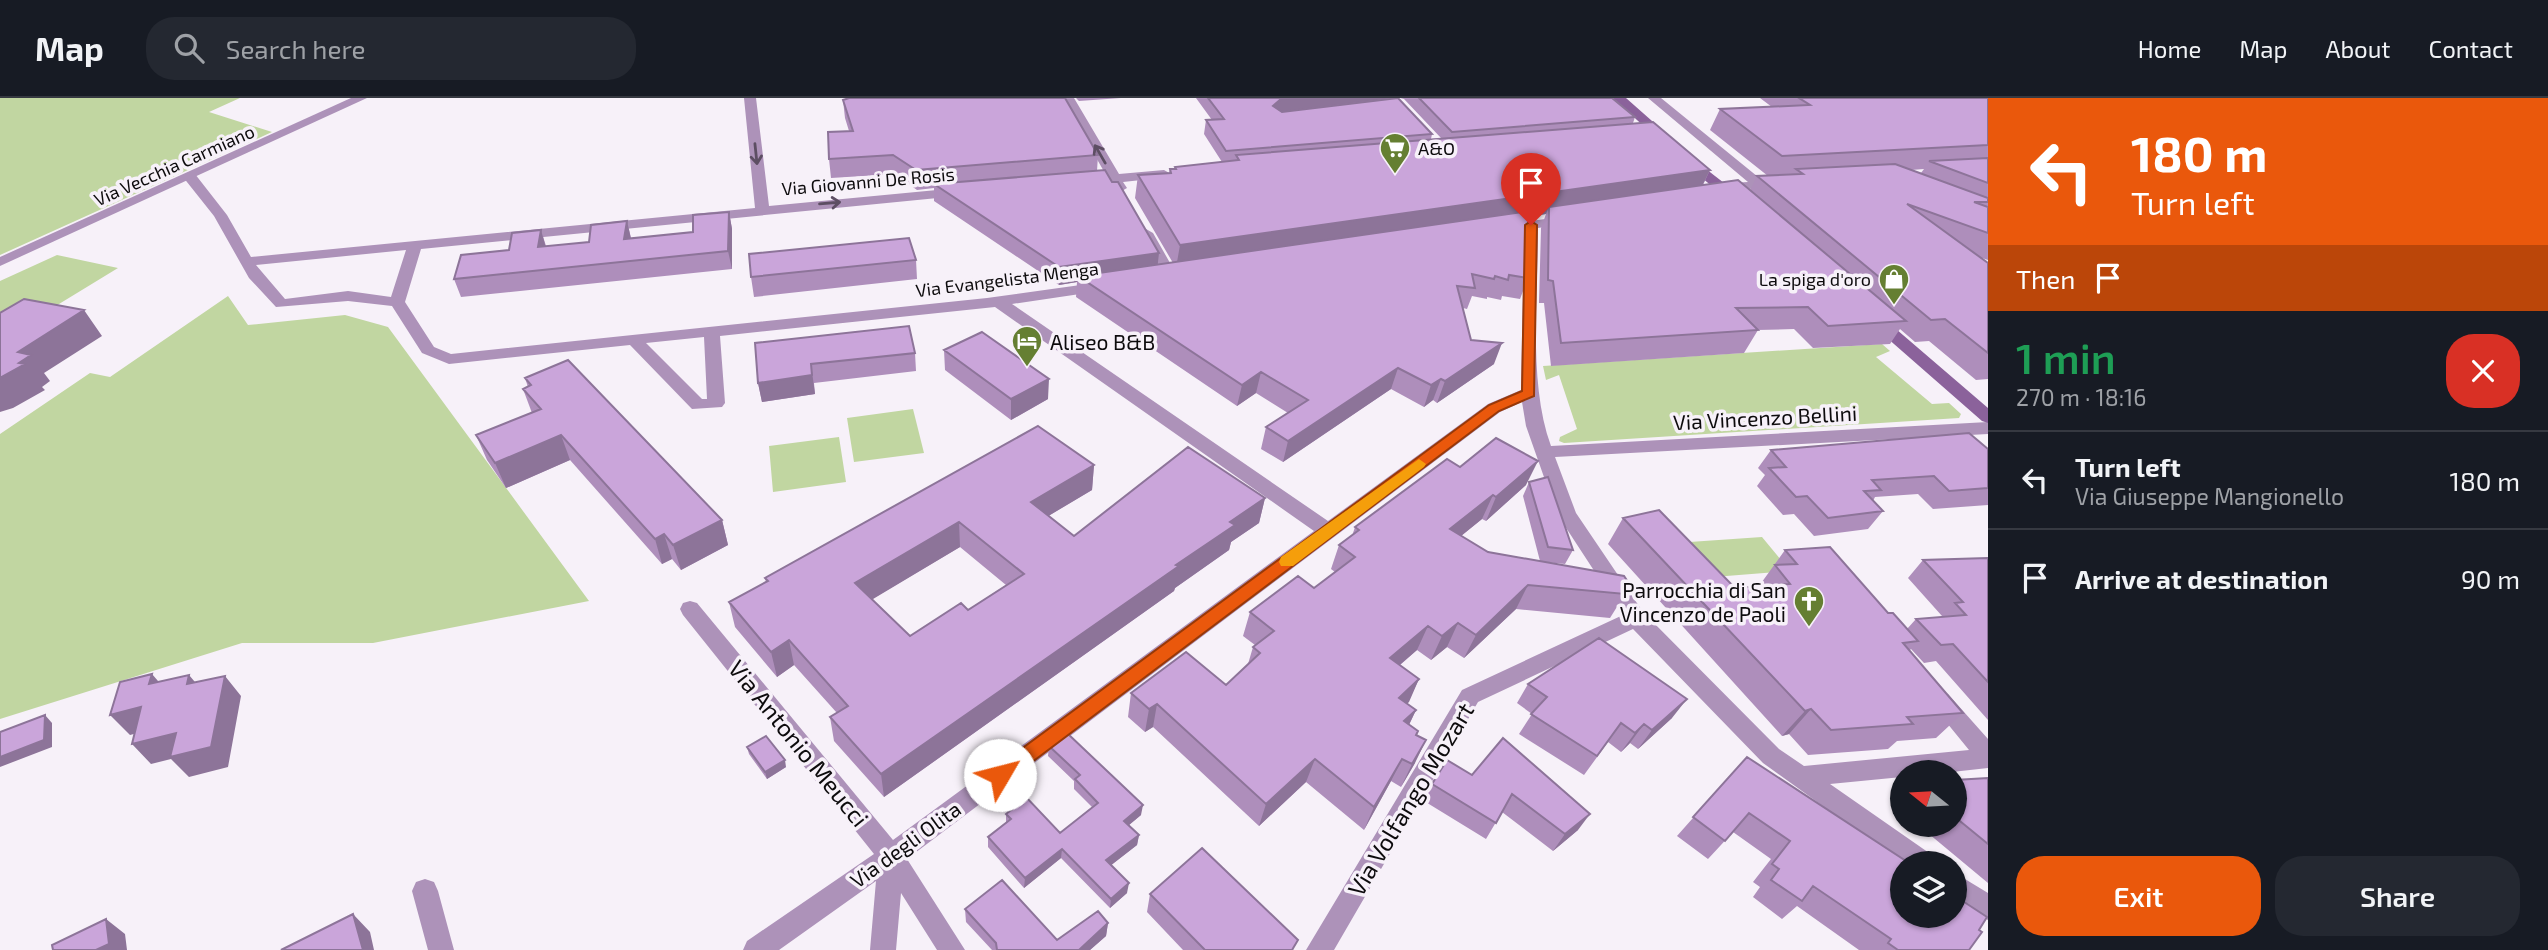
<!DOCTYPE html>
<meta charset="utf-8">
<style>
:root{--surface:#171b24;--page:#242831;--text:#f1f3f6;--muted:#9ea1a6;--line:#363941;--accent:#ea580c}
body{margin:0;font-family:"Exo 2",sans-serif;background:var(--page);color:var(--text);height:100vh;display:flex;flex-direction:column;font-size:26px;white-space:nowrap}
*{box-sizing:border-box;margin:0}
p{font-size:23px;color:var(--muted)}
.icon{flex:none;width:38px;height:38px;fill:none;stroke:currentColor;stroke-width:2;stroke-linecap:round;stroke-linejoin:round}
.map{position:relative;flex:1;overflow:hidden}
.drawer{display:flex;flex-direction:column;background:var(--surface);width:560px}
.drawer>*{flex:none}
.banner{background:#ea580c;color:#fff;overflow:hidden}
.needle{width:46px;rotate:288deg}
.controls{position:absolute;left:1890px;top:662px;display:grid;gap:14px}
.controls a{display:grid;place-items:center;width:77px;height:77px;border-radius:50%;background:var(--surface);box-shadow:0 2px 5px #0004;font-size:35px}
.pin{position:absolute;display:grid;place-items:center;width:60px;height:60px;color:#fff;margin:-72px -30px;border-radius:50% 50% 50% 0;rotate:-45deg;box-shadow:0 0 7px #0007}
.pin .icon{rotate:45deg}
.me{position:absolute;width:77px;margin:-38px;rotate:53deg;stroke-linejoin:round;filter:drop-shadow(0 0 5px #0008)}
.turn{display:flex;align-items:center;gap:24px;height:147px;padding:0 28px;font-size:32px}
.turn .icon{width:91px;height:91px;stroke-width:2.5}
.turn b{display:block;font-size:49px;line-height:60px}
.then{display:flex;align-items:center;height:66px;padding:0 28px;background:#0003;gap:14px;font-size:26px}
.round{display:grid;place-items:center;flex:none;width:74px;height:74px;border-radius:28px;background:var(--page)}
.overview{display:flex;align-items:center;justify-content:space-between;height:119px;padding:0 28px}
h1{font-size:42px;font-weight:600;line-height:52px;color:#1e9e55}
.action{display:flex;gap:14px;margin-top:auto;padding:14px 28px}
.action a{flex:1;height:80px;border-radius:28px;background:var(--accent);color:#fff;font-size:28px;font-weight:600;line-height:80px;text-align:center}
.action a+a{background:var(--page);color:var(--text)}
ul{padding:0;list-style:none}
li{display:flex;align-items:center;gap:21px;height:98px;padding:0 28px;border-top:2px solid var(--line)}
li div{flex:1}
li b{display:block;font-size:26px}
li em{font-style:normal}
header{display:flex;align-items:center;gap:42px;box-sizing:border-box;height:98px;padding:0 35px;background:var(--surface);border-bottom:2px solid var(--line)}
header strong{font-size:33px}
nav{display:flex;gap:38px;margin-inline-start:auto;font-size:24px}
.search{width:490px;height:63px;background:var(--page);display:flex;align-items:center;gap:18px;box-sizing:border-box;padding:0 24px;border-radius:28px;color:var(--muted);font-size:26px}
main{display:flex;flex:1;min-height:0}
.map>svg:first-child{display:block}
.green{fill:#c1d6a1}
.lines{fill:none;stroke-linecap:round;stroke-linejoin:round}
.minor{fill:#ad92b9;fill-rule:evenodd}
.tertiary{fill:#ad92b9;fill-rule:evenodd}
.secondary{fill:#8b629b;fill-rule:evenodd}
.wall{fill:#ae8ebb;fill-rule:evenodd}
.shaded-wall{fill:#8d7499}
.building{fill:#caa5da;stroke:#8d7499;stroke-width:2;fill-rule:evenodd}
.oneway{stroke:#5d4e63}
.route{fill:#ea580c;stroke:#983908;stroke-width:2}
.slow{fill:#f59e0b}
.labels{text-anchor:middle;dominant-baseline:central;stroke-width:7;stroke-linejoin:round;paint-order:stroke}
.far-poi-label{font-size:18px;fill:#0d0b0d;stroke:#f7f1f9;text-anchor:start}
.far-street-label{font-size:18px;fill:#0d0b0d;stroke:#f7f1f9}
.poi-label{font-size:21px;fill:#0d0b0d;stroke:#f7f1f9;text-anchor:start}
.street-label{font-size:21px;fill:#0d0b0d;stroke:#f7f1f9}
.near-street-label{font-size:24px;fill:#0d0b0d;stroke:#f7f1f9}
</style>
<header>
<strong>Map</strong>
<div class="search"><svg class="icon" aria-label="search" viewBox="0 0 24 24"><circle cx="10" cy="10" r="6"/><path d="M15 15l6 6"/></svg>Search here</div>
<nav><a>Home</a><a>Map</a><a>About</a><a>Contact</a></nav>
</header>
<main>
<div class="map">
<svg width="1988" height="852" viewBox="0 0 1988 852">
<rect width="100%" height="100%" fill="#f7f1f9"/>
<path class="green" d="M0 0H240L209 14 272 34 0 157Z
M57 157 118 170 0 242V183Z
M228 198 248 227 345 217 388 229 589 503 373 545H242L0 621V336L90 275 110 279Z
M1882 246 1890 253 1876 259 1932 306 1949 305 1961 316 1959 320 1564 345 1559 343 1560 339 1577 331 1559 277 1546 282 1543 268Z
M913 311 924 355 854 364 847 320Z
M839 339 846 384 773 394 769 348Z
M1762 439 1790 473 1701 480 1675 445Z"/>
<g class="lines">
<path class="minor" d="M744 0H756L769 108 958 90 965 94 958 98 421 151 405 204 434 249 451 256 987 200 1102 184 1110 189 1107 192 1012 206 1328 423 1488 306 1521 292 1524 132 1502 135 1495 131 1502 127 1566 118 1573 122 1571 125 1538 130C1538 198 1528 285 1551 348L1988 324V336L1555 359 1576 415 1643 514 1779 651 1804 668 1969 652 1929 603 1932 596 1940 594 1948 596 1988 641V670L1952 674H1902V679L1830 686 1932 757 1936 765H1902L1763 665 1633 531 1478 604 1334 852H1306L1462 592 1623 517 1557 416 1526 328 1522 304 1500 314 907 761 965 852H937L901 795 896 852H870L876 783 779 852H743L747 843 874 756 683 517 680 511 683 505 690 503 697 505 893 742 1314 433 995 209 720 238 725 305 722 309 692 311 630 247 449 266 422 255 392 208 348 203 276 209 249 180 214 118 183 79 190 75 195 76 227 117 251 159 755 110ZM406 152 391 199 348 193 285 201 256 167ZM704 239 707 301H702L646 245Z
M1062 0H1074L1119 76 1164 72 1171 76 1169 79 1123 84 1127 90 1120 94 1115 93 1110 85 1081 86V80L1106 77Z
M1648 0H1661L1763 83 1779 82 1786 86 1779 90 1715 92V86L1748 84Z
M1146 131 1153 135 1178 179 1176 182H1166L1164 179 1139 135Z
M1955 775 1988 795V822L1955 802Z
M425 781 434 784 438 793 454 852H428L412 793 416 784Z"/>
<path class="tertiary" d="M351 0H367L0 168V159Z"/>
<path class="secondary" d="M1613 0H1626L1669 38V44H1661Z
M1688 57 1742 99V105H1732L1683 64 1682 61Z
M1876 217 1882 219 1988 310V325L1982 323 1870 225 1868 222 1870 219Z"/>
</g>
<path class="wall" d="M1076 0H1121L1079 3Z
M1196 0H1398L1432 36 1431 41 1441 40 1404 1 1400 0H1612L1635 19 1633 25 1710 72 1703 87 1750 92 1757 78H1768L1710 32 1720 11 1772 9 1760 0H1988V162L1982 160 1988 165V281L1976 282 1929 243 1915 244 1900 231 1890 246 1813 250 1794 231 1757 232H1758L1744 255 1551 268 1544 205H1539L1541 130 1546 116 1529 119 1528 180 1520 201 1502 198 1501 202 1487 199V201L1472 198 1467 211 1463 210 1471 242 1494 266 1437 305 1433 302 1424 309 1391 291 1283 364 1261 351 1266 329 1288 315 1256 295 1237 308 1076 199 1077 184 1059 187 934 103V90L917 92 895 76 831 80 829 61 849 33 845 20 843 2 1098 57 1097 73 1158 167 1173 165 1135 100 1138 77 1169 75 1170 71H1175V69L1222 64 1204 36 1206 22H1212ZM1924 71 1921 75 1911 72Z
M729 114 732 131V171L461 199 454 181 509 152 541 132 546 148 589 144 627 123 631 140 693 134Z
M916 162 917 181 754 199 751 179Z
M755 245 915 255 916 273 814 285 815 296 762 304 758 285Z
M944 252 1048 301 1011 322 945 272Z
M525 280 722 422 728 447 681 472 672 461 662 466 570 362 506 390 487 362 476 337 532 315 523 291 528 289Z
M1988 351V407L1933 411 1918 396 1875 399 1873 403 1883 413 1868 431 1814 438 1794 416 1783 417 1757 388 1765 377 1758 370 1771 352Z
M1094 367 1092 392 1048 418 1074 438 1265 400 1259 425 1231 444 1229 452 1175 490 1174 493 884 699 834 643 830 619 837 615 794 567 777 579 735 529 729 504 766 484 765 480ZM960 449 1006 487 968 512 910 538 872 501Z
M1460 369 1526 387 1486 423 1482 421 1461 438 1488 454 1540 463 1523 398 1529 384 1573 452 1565 466 1544 464 1625 496 1610 520 1516 511 1464 560 1447 549 1431 562 1417 552 1400 567 1419 581 1407 606 1416 612 1409 627 1417 637 1415 665 1401 689 1391 683 1364 732 1306 684 1259 728 1153 629 1145 634 1128 619 1131 595 1226 587 1248 566 1253 549 1255 547 1243 538 1250 514 1314 490 1335 474 1331 471 1339 447 1352 438 1355 429Z
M1623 420 1735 490 1759 488 1785 452 1888 515 1907 531 1916 521 1941 519 1942 518 1908 480 1923 462 1988 460V622L1936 563 1924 565 1911 551 1909 553 1963 615 1936 640 1897 643 1888 651 1808 657 1789 636 1782 638 1608 446Z
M1528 586 1672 620 1638 651 1630 645 1621 654 1608 644 1584 677 1519 636 1532 616 1517 605Z
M1503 640 1578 732 1553 753 1502 714 1486 741 1424 703 1432 686 1472 677Z
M1049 648 1141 717 1129 727 1139 737 1137 747 1111 767 1127 795 1110 810 1061 760 1024 790 988 749V739L1006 725V716L1060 735 1092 709 1074 691V683L1048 658Z
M747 649 786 669 767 681 749 656Z
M1747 659 1979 832 1969 852H1859L1797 808 1782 821 1753 799 1760 789 1753 784 1771 761 1733 734 1708 761 1677 738Z
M1988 680V785L1917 726H1955V682Z
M1902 693V714L1891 704Z
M1150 796 1294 852H1183L1147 814Z
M965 811 1057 842 1108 825 1106 838 1090 852H992L966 824Z"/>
<path class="shaded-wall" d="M1289 0H1393L1279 14 1273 8 1281 1Z
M1710 72 1699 94 1549 109 1546 116 1176 170 1180 147Z
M729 114 732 131V171L728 153Z
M627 123 631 141H624Z
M541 132 546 150 538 149Z
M1159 155 1157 173 1078 178 1077 184 1059 187V169Z
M84 212 102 238 44 275 50 283 42 289 45 292 13 310 0 314V280L19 265 18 254Z
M1502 245 1494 266 1437 305 1445 283Z
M811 266 815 296 762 304 758 285Z
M1398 270 1391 291 1283 364 1288 343Z
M1261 274 1256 295 1237 308 1242 287Z
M1049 281 1048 301 1011 322V301Z
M1441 281 1433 302 1424 309 1431 287Z
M561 337 570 362 506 390 495 365Z
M1538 363 1526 387 1486 423 1496 399Z
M1094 367 1092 392 1030 429 1031 404Z
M1493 397 1482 421 1440 455 1450 431Z
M1265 400 1259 425 1231 444 1229 452 1175 490 1174 493 884 699 881 676 1176 467 1230 424Z
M722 422 728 447 681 472 673 447Z
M959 424 960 449 858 510 855 485Z
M664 436 672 461 662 466 655 441Z
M1528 487 1516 511 1464 560 1476 537Z
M1458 525 1447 549 1431 562 1442 538Z
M1428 528 1417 552 1381 583 1390 560Z
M789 542 794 567 777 579 771 554Z
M152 576 170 597 149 586Z
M189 577 206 597 187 586Z
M225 578 241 598 228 669 189 679 171 661 151 666 132 646 176 635Z
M1419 581 1409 604 1389 623 1399 600Z
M1687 601 1672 620 1638 651 1652 632Z
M1157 606 1153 629 1145 634 1149 611Z
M141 609 160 629 130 637 110 617Z
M1811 611 1789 636 1782 638 1805 613Z
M1416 612 1405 635 1404 623Z
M45 617 52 625V649L0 669V659Z
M1644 626 1630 645 1621 654 1635 635Z
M1426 642 1415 665 1401 689 1412 666Z
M1315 661 1306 684 1259 728 1266 706Z
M1402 661 1391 683 1364 732 1374 709Z
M785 662 786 669 767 681 765 674Z
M1143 707 1141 717 1123 732 1124 723Z
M1590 716 1578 732 1553 753 1565 736Z
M1139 737 1137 747 1105 772 1106 762Z
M1062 751 1061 760 1024 790 1025 780Z
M1129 785 1127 795 1110 810 1111 801Z
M353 816 370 834 374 852H363Z
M106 821 125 836 127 852H96Z
M1108 825 1106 838 1090 852H1079Z"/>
<path class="building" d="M849 0H1065L1098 57 916 72 893 57 829 61 828 34 853 33 843 2Z
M1208 0H1289L1281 1 1273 8 1282 14 1398 0 1432 36 1226 53 1206 22 1224 21Z
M1419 0H1612L1635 19 1452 34Z
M1799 0H1988V47L1782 58 1720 11 1810 7Z
M1653 24 1710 72 1180 147 1138 77 1171 75 1170 71H1176L1175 69 1239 62 1236 57Z
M1988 60V85L1929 63Z
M1895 66 1988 100V104H1974L1988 109V135L1907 106 1988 165V255L1945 221 1931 222 1757 78 1803 76 1796 71Z
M1105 72 1112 84H1118L1159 155 1059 169 934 86Z
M1738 82 1906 223 1828 228 1808 209 1736 210 1758 232 1561 245 1553 183 1548 182 1549 109Z
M1529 113 1528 180 1509 177 1508 182 1495 178 1494 181 1472 176 1475 190 1457 188 1471 242 1502 245 1445 283 1441 281 1431 287 1398 270 1288 343 1266 329 1308 302 1261 274 1242 287 1078 178Z
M729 114 728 153 454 181 461 157 509 152 512 135 541 132 538 149 589 144 591 127 627 123 624 141 693 134V117Z
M909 140 916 162 751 179 749 156Z
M24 201 84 212 18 254 31 257 19 265 25 266 0 280V215Z
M909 228 915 255 811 266 812 277 758 285 755 245Z
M982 234 1049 281 1011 301 944 252Z
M568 262 722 422 673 447 664 436 655 441 561 337 495 365 476 337 541 311 523 291 531 287 525 280Z
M1038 328 1094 367 1031 404 1074 438 1188 349 1265 400 1230 424 1235 427 1176 467 1179 468 881 676 830 619 848 608 789 542 771 554 729 504 768 483 765 480ZM959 424 1024 476 968 512 961 505 910 538 855 485Z
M1969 335 1988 351V390L1949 393 1934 378 1872 382 1881 392 1864 393 1883 413 1828 420 1807 398 1796 399 1769 370 1786 369 1771 352Z
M1496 340 1538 363 1496 399 1493 397 1450 431 1488 454 1624 478 1628 484 1625 496 1528 487 1476 537 1458 525 1442 538 1428 528 1390 560 1419 581 1399 600 1416 612 1404 623 1418 633 1416 637 1426 642 1412 666 1402 661 1374 709 1315 661 1266 706 1157 606 1149 611 1131 595 1186 554 1226 587 1260 555 1253 549 1274 533 1250 514 1298 478 1314 490 1355 459 1339 447 1359 432 1355 429 1447 361 1460 369Z
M1548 379 1573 452 1548 449 1529 384Z
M1659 412 1735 490 1790 486 1775 467 1797 466 1785 452 1830 449 1888 515H1893L1918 543 1903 545 1963 615 1907 619 1913 626 1831 632 1811 611 1805 613 1623 420Z
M1988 460V584L1953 546 1941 547 1916 521 1966 517 1955 505 1963 504 1923 462Z
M1599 540 1687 601 1652 632 1644 626 1635 635 1621 625 1597 658 1531 616 1547 599 1528 586Z
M152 576 149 586 189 577 187 586 225 578 211 649 170 659 176 635 132 646 141 609 110 617 120 584Z
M45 617 44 642 0 659V634Z
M1067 635 1143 707 1124 723 1139 737 1106 762 1129 785 1111 801 1062 751 1025 780 988 739 1011 721 1006 716 1027 700 1060 735 1098 705 1075 681 1080 677 1049 648Z
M766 638 785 662 765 674 747 649Z
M1503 640 1590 716 1565 736 1512 696 1496 725 1432 686 1447 662 1472 677Z
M1747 659 1909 765H1902V817H1955V798L1987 819 1979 832 1982 834 1969 852H1898L1888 845 1891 841 1813 788 1802 803 1771 782 1779 771 1772 766 1790 743 1749 715 1725 743 1693 719Z
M1988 680V746L1955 719V682Z
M1202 750 1298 842 1292 852H1205L1150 796Z
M1002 782 1057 842 1098 813 1108 825 1079 852H997L996 845 965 811Z
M353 816 363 852H281Z
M106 821 109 846 96 852H53L52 847Z"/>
<defs><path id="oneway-shaft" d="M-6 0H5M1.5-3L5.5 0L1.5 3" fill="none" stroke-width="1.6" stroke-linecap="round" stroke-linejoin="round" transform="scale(1.75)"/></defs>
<g class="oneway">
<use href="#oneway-shaft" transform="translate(756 56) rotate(84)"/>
<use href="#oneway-shaft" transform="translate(1100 56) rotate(-120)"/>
<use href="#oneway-shaft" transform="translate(830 105) rotate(-5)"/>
</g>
<path class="route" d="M1531 123 1537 127 1534 298 1499 313 1007 683 1000 685 994 683 991 677 994 671 1489 307 1522 293 1525 127Z"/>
<path class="slow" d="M1419 361 1426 366 1424 369 1293 468H1281L1279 464 1281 459Z"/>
<defs>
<g id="supermarket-pin" transform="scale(1.575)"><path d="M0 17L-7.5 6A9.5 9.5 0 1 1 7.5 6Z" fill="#657f32" stroke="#f7f1f9"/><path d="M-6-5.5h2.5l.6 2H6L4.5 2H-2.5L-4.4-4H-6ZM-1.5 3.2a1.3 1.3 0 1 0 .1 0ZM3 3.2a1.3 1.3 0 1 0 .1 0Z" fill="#fff"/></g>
<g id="shop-pin" transform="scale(1.575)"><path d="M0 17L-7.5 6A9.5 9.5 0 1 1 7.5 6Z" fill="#657f32" stroke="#f7f1f9"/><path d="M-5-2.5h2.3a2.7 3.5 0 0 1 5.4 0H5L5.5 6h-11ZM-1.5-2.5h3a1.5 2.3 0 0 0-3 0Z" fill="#fff"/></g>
<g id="hotel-pin" transform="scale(1.575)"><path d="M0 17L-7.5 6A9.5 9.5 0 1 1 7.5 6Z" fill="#657f32" stroke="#f7f1f9"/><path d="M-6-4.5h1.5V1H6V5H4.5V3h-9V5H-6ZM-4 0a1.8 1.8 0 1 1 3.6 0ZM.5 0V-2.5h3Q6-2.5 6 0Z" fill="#fff"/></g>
<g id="church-pin" transform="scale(1.575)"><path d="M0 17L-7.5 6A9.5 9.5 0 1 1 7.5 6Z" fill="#657f32" stroke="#f7f1f9"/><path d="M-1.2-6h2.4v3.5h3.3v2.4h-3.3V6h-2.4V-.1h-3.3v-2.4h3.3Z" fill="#fff"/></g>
</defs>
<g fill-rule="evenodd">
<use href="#supermarket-pin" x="1395" y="50"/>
<use href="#shop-pin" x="1894" y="181"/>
<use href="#hotel-pin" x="1027" y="243"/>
<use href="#church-pin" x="1809" y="503"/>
</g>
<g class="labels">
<g class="far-poi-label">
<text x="1418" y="50">A&amp;O</text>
<text x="1871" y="181" text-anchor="end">La spiga d'oro</text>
</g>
<g class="far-street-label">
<text transform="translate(174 67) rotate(-24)">Via Vecchia Carmiano</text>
<text transform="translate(868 83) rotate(-5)">Via Giovanni De Rosis</text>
<text transform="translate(1007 181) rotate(-7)">Via Evangelista Menga</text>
</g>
<g class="poi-label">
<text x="1050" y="243">Aliseo B&amp;B</text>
<text x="1786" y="491" text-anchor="end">Parrocchia di San<tspan x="1786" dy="24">Vincenzo de Paoli</tspan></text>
</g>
<g class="street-label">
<text transform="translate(1765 319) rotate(-3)">Via Vincenzo Bellini</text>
<text transform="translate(905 746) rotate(-36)">Via degli Olita</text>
</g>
<g class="near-street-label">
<text transform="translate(799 645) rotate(51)">Via Antonio Meucci</text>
<text transform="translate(1410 701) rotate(-59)">Via Volfango Mozart</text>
</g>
</g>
</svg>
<div class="controls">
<a><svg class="needle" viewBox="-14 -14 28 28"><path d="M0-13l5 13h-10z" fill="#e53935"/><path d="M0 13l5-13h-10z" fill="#9ea1a6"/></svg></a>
<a><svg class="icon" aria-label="layers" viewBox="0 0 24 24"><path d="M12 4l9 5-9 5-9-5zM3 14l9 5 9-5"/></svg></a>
</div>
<div class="pin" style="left:1531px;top:127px;background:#d93025"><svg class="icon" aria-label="arrive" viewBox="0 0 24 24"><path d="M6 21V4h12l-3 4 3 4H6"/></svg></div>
<svg class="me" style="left:1000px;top:677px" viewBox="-20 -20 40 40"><circle r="19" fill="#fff"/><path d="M0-13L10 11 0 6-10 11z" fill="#ea580c"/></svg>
</div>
<section class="drawer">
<div class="banner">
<div class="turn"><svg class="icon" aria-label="left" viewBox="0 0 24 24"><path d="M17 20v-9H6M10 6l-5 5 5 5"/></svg><div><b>180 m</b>Turn left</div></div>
<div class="then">Then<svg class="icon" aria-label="arrive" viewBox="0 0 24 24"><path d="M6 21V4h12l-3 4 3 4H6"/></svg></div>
</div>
<div class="overview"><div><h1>1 min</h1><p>270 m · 18:16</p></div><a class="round" style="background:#d93025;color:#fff"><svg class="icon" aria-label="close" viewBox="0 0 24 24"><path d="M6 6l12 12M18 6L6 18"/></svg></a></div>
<ul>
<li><svg class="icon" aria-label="left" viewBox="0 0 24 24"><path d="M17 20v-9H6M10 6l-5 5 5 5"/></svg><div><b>Turn left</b><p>Via Giuseppe Mangionello</p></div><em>180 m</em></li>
<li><svg class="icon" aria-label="arrive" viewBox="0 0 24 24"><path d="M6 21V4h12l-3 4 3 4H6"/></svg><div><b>Arrive at destination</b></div><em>90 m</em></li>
</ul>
<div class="action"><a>Exit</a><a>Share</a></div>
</section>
</main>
